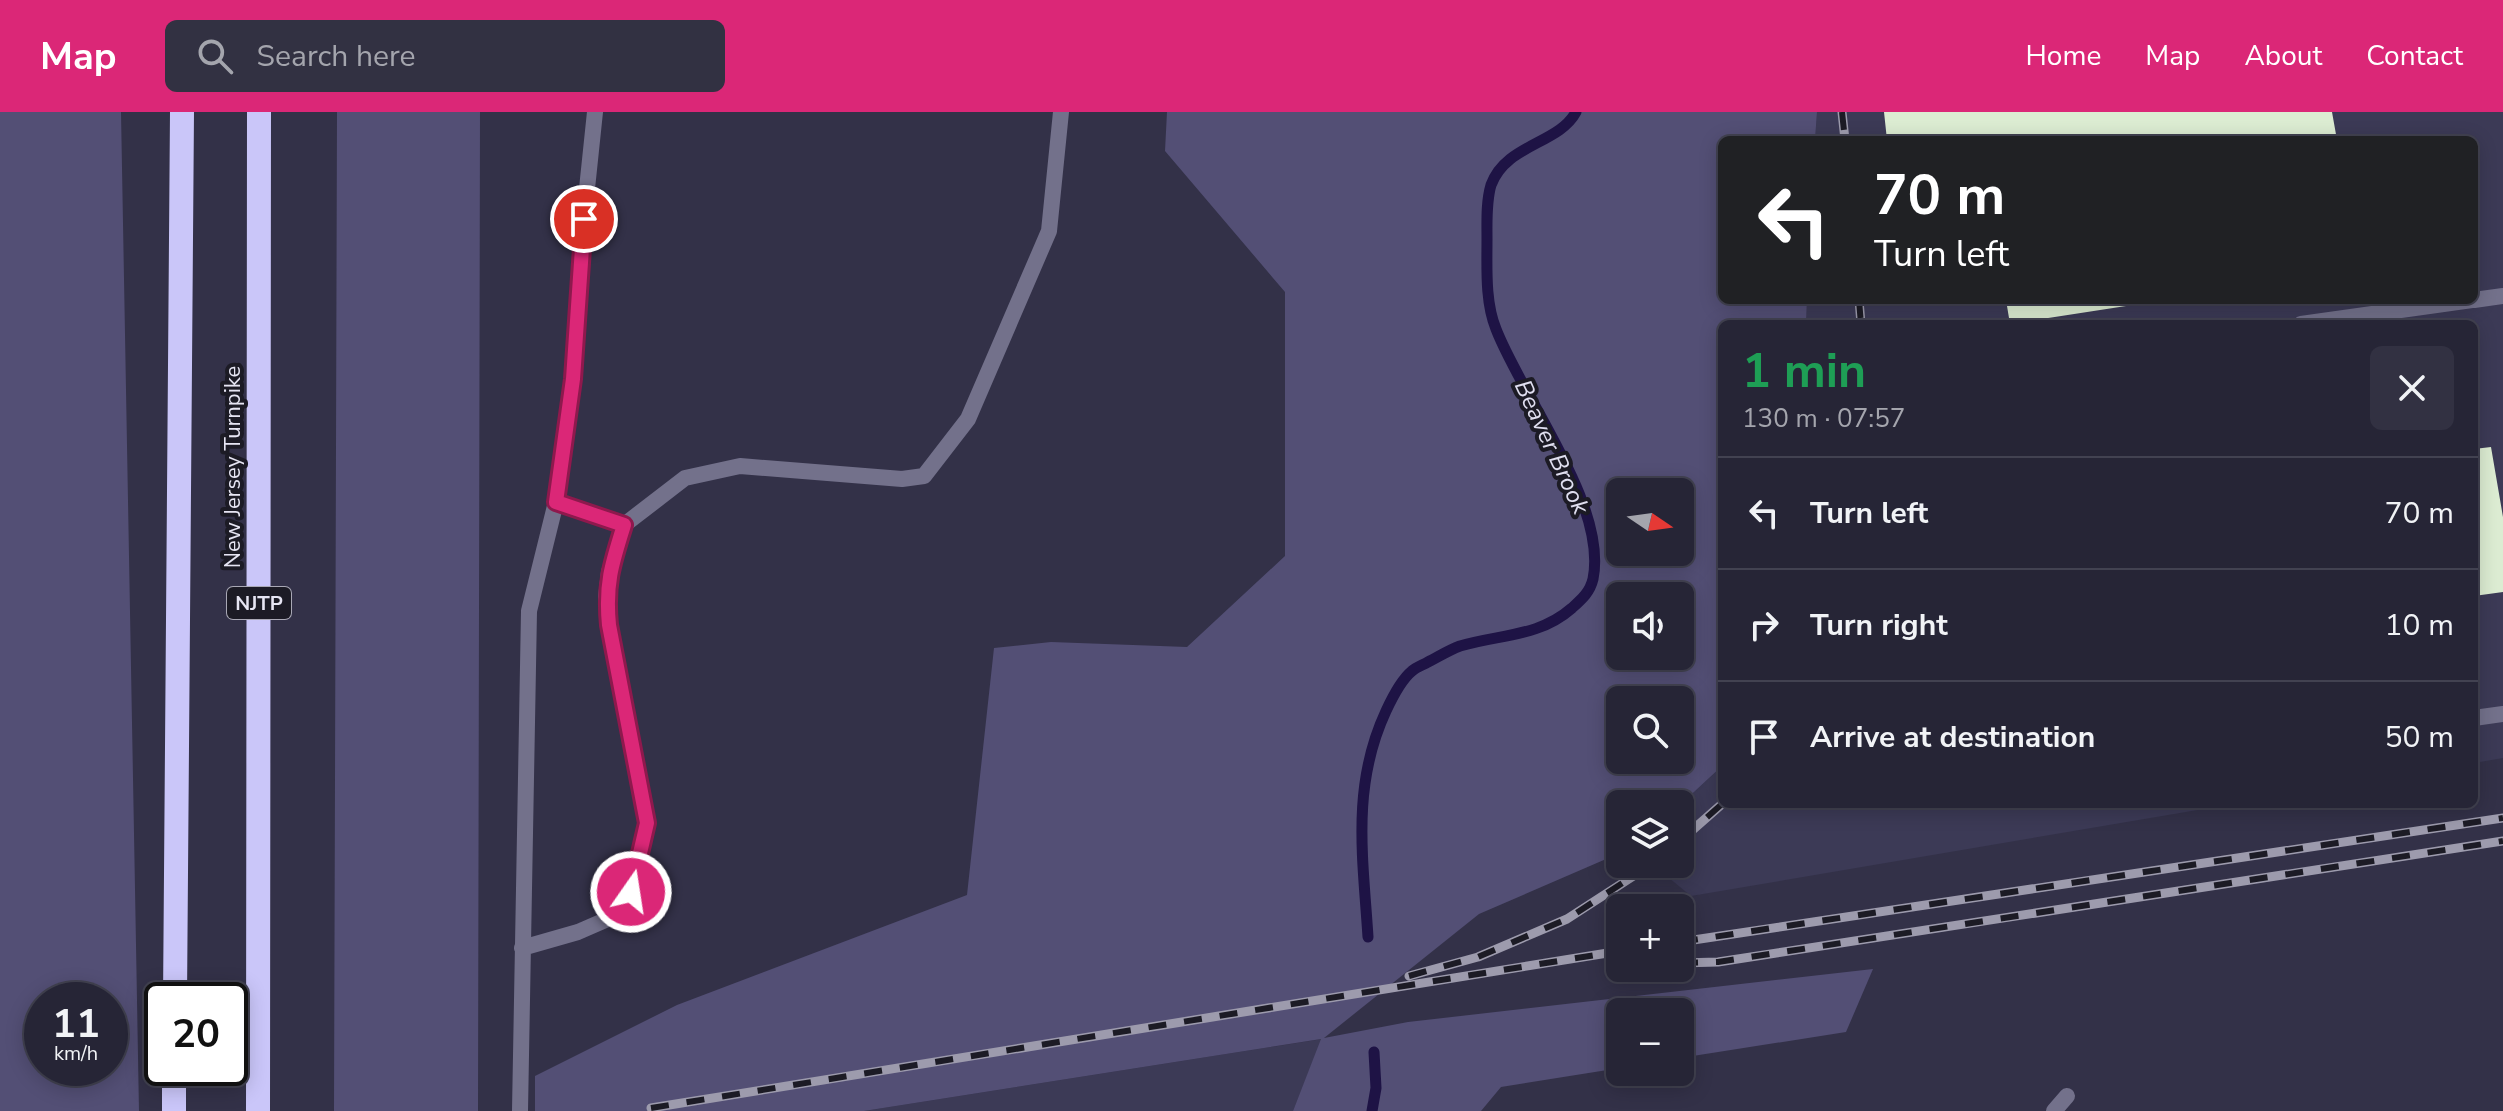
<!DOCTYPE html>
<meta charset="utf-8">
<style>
:root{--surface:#262536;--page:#323142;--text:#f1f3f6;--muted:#a4a5ad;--line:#424251;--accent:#db2777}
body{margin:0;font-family:"Nunito Sans",sans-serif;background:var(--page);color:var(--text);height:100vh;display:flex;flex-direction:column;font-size:30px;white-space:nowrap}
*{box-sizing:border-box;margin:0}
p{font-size:26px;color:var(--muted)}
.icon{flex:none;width:44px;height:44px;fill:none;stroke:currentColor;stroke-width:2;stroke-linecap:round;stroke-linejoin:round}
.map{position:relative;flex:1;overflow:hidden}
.details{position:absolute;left:1718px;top:208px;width:760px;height:488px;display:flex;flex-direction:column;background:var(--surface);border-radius:12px;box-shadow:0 4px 20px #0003,0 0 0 2px var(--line)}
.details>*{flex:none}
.hud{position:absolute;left:1718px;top:24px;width:760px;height:168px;border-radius:12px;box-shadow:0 4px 20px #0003,0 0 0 2px var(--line);background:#202124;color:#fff;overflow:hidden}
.needle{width:52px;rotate:103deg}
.fabs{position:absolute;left:1606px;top:366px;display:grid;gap:16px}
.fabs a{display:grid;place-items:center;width:88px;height:88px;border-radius:12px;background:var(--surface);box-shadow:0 4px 20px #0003,0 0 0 2px var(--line);font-size:40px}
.speed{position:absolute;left:24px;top:870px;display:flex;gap:16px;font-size:40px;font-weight:700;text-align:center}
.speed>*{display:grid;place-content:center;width:104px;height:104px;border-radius:50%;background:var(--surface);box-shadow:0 4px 20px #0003,0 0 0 2px var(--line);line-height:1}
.speed small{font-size:20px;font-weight:400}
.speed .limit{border:4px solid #111;border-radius:12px;background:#fff;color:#111}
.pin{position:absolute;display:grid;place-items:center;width:68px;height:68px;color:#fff;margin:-34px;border:4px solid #fff;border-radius:50%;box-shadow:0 2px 8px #0007}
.me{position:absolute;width:88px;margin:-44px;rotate:13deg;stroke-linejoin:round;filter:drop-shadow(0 0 6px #0008)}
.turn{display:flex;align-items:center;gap:28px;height:168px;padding:0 24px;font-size:36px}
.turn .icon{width:104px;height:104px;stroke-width:2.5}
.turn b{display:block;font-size:56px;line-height:68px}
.round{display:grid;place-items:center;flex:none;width:84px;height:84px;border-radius:12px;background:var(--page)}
.headline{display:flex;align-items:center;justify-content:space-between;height:136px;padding:0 24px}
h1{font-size:48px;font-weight:700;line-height:60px;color:#1e9e55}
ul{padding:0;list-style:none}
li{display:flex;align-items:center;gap:24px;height:112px;padding:0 24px;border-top:2px solid var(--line)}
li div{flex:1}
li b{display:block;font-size:30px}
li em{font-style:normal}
header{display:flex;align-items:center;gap:48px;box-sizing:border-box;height:112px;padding:0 40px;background:var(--accent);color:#fff}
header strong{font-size:38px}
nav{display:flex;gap:44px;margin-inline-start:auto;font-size:28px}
.search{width:560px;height:72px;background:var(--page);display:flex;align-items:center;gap:20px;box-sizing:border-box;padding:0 28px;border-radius:12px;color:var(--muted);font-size:30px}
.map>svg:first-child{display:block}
.built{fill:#3c3a56}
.green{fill:#534f75;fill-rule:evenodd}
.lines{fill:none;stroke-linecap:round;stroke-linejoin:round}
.stream{stroke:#1e1345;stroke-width:11}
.building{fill:#dcecd2}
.service{stroke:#73718b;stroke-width:16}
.motorway{stroke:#cac6f9;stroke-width:24}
.rail-casing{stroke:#9d9bad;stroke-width:9}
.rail{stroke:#1c1b25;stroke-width:6;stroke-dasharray:18;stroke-linecap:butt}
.route-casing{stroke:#8e194d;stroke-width:20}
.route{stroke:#db2777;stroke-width:14}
.labels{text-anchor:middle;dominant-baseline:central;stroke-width:8;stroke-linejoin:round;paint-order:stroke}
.shield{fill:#1c1b25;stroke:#a9a8b5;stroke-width:2}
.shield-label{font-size:20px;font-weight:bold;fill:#e6e5f3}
.street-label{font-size:22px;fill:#e6e5f3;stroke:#1c1b25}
.water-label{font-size:24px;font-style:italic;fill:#e0dff0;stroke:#1c1b25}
</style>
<header>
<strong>Map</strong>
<div class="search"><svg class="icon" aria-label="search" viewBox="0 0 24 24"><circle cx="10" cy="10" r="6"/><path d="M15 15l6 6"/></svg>Search here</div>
<nav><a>Home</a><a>Map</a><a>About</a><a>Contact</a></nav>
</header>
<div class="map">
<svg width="2503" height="999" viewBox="0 0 2503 999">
<rect width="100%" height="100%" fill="#333148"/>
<path class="built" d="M1817 0H2503V646L2474 651V212H1806L1807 188H2474V28H1815Z
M1722 654V692H2233L1691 784 1652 752H1680V693Z
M1322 927 1293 999H864Z"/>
<path class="green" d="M0 0H121L139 999H0ZM42 888H110V956H42Z
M337 0H480L478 999H334Z
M1167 0H1817L1815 28H1722V188H1807L1806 212H1722V654L1680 693 1620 692V741L1479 802 1324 926 1408 910 1873 857 1846 920 1680 946V900H1620V956L1501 975 1481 999H1293L1321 927 864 999H535V964L677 893 967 783 994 536 1051 530 1187 535 1285 444V180L1165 39ZM1620 380H1680V440H1620ZM1620 484H1680V544H1620ZM1620 588H1680V648H1620Z"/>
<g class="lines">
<path class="stream" d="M1368 825C1363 746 1351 674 1386 599 1392 586 1401 568 1412 559 1416 555 1423 553 1428 550 1438 545 1449 538 1460 534 1501 522 1539 525 1572 496 1582 487 1590 480 1593 467 1608 393 1522 285 1496 217 1485 190 1487 156 1487 127 1487 110 1486 90 1491 73 1506 32 1559 32 1576 0
M1372 999 1376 976 1374 940"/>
</g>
<path class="building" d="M1884 0H2332L2337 28H1887Z
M2006 188H2152V190L2010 212Z
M2491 335 2503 405V480L2474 484V337Z"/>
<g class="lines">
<path class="service" d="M2474 188 2503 184
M2301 212 2472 188
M556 390 624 413
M2474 606 2503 602
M522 836 578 820 617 803 631 780 647 711 609 513 606 485 609 460 624 413 685 366 740 354 902 367 924 364 968 307 1049 119 1061 0
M520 999 529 499 556 390 573 267 581 134 595 0
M2054 999 2067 984"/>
<path class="motorway" d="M175 888 182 0
M174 999V956
M258 999 259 0"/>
<g class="rail-casing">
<path id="rail" d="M1842 0 1845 28
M1859 188 1861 212
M1680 729 1722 692
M1680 830 2503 706
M1680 851 1718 850 2503 729
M1409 864 1478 845 1567 807 1652 752
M651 996 1620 839"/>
</g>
<use href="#rail" class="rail"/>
</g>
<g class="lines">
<g class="route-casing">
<path id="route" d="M584 107 573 267 556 390 624 413C612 451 605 472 609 513L647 711 631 780"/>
</g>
<use href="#route" class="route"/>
</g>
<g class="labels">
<rect class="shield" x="227" y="475" width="64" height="32" rx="6"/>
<g class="shield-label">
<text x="259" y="491">NJTP</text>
</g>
<g class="street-label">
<text transform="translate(233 355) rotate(-90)">New Jersey Turnpike</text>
</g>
<g class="water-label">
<text transform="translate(1552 335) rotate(65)">Beaver Brook</text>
</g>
</g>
</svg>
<div class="fabs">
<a><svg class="needle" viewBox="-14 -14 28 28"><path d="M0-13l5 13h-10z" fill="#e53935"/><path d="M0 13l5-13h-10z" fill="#a4a5ad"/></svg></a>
<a><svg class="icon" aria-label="sound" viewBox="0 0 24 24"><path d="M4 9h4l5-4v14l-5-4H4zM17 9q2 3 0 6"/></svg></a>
<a><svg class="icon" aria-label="search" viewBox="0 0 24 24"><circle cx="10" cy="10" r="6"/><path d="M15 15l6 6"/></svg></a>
<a><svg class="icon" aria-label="layers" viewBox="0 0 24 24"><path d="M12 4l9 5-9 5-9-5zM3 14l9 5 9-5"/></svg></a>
<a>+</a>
<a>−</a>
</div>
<div class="speed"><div>11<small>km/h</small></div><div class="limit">20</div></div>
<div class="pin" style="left:584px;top:107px;background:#d93025"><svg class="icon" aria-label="arrive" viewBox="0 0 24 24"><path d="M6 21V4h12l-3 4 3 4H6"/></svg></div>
<svg class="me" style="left:631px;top:780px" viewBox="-20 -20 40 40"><circle r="17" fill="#db2777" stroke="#fff" stroke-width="3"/><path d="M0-11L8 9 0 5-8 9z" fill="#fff"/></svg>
<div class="hud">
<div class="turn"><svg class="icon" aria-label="left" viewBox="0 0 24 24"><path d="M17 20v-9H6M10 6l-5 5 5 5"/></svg><div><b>70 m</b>Turn left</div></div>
</div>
<section class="details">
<div class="headline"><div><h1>1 min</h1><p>130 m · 07:57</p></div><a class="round"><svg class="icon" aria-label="close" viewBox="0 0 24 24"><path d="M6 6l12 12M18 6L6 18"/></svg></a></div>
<ul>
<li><svg class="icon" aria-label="left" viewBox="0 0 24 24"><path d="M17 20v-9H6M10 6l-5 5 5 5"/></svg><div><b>Turn left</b></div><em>70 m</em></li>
<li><svg class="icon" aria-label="right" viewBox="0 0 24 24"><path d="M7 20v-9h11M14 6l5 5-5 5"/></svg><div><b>Turn right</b></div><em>10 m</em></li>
<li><svg class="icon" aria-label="arrive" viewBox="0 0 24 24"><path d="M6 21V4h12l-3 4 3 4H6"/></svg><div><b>Arrive at destination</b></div><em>50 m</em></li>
</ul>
</section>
</div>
